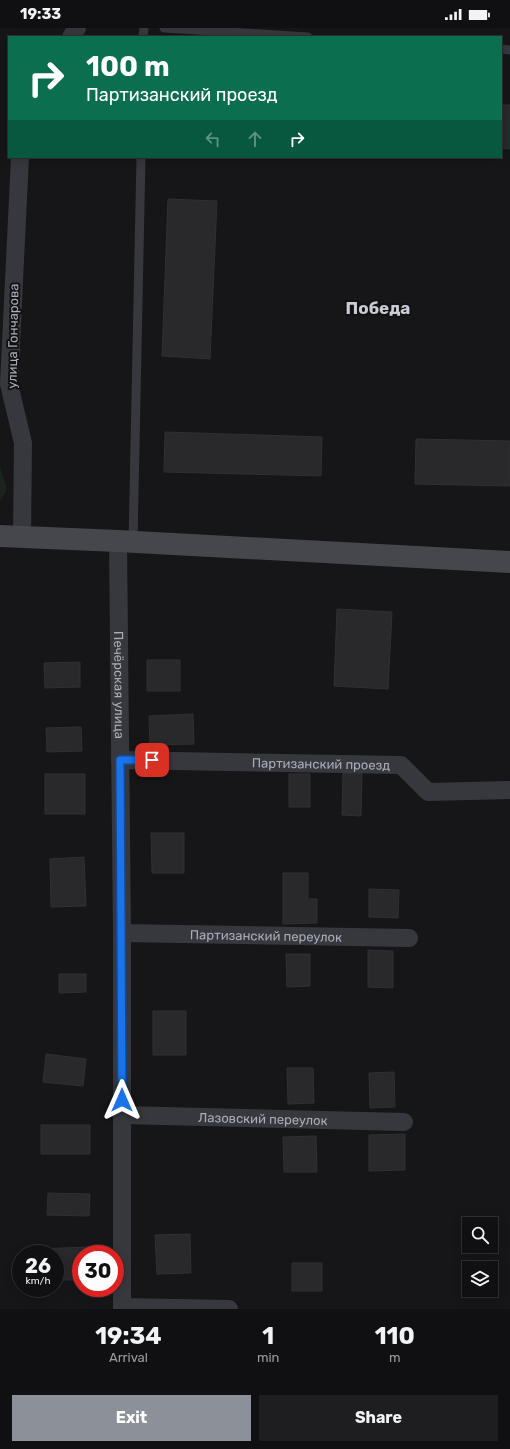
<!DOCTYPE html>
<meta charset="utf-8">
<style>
:root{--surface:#101012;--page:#1e1e20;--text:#f1f3f6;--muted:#9c9d9f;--line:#303032;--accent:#8c9099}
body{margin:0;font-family:Rubik,sans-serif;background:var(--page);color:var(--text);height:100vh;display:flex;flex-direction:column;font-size:15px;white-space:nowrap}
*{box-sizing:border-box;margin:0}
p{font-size:13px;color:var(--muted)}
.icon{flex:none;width:22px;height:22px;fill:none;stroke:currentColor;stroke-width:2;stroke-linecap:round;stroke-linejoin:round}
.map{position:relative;height:1281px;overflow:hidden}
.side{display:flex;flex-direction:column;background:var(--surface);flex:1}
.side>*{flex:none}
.banner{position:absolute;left:8px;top:8px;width:494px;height:122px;border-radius:0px;box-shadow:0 2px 10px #0003,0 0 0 1px var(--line);background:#0b6e4f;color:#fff;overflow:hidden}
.fabs{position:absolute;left:462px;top:1189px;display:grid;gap:8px}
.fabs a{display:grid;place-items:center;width:36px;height:36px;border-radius:0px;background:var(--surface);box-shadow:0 2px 10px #0003,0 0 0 1px var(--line);font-size:20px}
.speed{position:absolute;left:12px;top:1217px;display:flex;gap:8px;font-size:20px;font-weight:700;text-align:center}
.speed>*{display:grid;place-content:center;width:52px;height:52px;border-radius:50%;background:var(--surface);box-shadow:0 2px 10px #0003,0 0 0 1px var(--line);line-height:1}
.speed small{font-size:10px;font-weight:400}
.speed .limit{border:6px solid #d22;background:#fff;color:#111}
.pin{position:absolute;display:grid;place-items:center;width:34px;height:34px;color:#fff;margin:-17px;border-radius:8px;box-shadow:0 2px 6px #0006}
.me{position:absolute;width:44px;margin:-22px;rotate:0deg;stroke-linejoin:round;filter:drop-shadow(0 0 3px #0008)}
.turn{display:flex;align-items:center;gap:14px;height:84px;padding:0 12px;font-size:18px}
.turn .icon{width:52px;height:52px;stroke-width:2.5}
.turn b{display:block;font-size:28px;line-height:34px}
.lanes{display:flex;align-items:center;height:38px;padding:0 12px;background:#0003;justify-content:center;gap:20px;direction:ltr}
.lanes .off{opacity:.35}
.eta{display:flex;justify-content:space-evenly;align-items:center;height:68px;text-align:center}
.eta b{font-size:24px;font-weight:700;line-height:28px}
.action{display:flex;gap:8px;margin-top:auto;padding:8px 12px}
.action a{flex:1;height:46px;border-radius:0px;background:var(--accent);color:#fff;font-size:16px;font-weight:700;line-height:46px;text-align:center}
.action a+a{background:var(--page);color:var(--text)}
.status{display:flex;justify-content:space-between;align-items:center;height:28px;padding:0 20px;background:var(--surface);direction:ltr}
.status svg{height:11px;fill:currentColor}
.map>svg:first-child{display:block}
.green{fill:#1c231d}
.building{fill:#29292c;stroke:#303034}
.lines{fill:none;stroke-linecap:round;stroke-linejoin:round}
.service{stroke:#37383d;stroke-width:9}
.minor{stroke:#37383d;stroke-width:18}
.secondary{stroke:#45474d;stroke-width:22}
.route-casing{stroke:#114b97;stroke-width:10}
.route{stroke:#1a73e8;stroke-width:7}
.labels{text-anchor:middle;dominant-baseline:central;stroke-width:4;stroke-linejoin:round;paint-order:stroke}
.street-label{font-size:13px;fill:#a8adb8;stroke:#111113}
.district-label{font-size:17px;font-weight:bold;fill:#c9ccd4;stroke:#111113}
</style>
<div class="status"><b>19:33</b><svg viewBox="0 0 49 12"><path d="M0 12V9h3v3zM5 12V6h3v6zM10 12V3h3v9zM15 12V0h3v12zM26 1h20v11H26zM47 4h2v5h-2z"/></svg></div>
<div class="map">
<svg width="510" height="1281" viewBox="0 0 510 1281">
<rect width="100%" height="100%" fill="#161618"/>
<path class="green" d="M0 438 7 461 0 473Z"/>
<path class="building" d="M501 77H510V121L501 120Z
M168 171 217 173 210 331 162 328Z
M165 404 322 409 321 448 164 444Z
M416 411 510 413V458L415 456Z
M337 581 392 584 388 661 334 658Z
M147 632H180V663H147Z
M80 634V659L45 660 44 635Z
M193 686 194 716 150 717 149 688Z
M81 699 82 723 47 724 46 700Z
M343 745H362L361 788 342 787Z
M45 746H85V786H45Z
M289 746H310V779H289Z
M151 805H184V845H152Z
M84 829 86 878 51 879 50 831Z
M283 845H308V871H317V895L283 896Z
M369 861 399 862 398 890 369 889Z
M368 922 393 923V960L368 959Z
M286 926H310V958L287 959Z
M59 946H86V964L59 965Z
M153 983H186V1027H153Z
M46 1026 86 1031 83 1058 43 1054Z
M287 1040H313L314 1075 288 1076Z
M394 1044 395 1079 370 1080 369 1045Z
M41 1097H90V1126H41Z
M405 1106V1142L369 1143V1107Z
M316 1108 317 1144H284L283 1109Z
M48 1165 90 1166 89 1188 47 1187Z
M190 1206 191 1245 157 1246 155 1207Z
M89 1219V1226H81V1252H55V1226H36L35 1221Z
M292 1235H322V1263H292Z"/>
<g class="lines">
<path class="service" d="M164 0 308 9
M143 9 144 0
M501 21 510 22
M133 514 141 129"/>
<g class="minor">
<path d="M71 9 77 0"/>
<path d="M20 129 9 356 23 415 22 510"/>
<path id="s1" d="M118 513 122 905V1281"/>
<path id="s2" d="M120 732 401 737 428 764 510 762"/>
<path id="s3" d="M122 905 409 910"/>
<path id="s4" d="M122 1087 404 1094"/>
<path d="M122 1279 229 1281"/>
</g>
<path class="secondary" d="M0 508 118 513 510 534"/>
</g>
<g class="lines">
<g class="route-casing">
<path id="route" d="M122 1072 120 732H152"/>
</g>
<use href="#route" class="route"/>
</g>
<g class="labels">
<g class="street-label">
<text transform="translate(13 308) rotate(-89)">улица Гончарова</text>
<text stroke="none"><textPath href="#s1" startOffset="144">Печёрская улица</textPath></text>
<text stroke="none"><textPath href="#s2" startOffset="201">Партизанский проезд</textPath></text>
<text stroke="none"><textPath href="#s3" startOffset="144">Партизанский переулок</textPath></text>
<text stroke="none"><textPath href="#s4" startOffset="141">Лазовский переулок</textPath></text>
</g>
<g class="district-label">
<text x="378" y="280">Победа</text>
</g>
</g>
</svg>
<div class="fabs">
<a><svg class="icon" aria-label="search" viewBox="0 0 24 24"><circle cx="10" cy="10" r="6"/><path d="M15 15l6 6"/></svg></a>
<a><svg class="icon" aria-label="layers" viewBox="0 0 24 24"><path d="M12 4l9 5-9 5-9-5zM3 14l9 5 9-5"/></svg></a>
</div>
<div class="speed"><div>26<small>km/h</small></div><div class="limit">30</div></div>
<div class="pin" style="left:152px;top:732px;background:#d93025"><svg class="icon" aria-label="arrive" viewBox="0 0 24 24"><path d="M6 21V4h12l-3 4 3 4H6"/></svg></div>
<svg class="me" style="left:122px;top:1072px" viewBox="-20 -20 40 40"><path d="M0-17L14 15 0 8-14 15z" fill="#1a73e8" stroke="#fff" stroke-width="4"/></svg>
<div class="banner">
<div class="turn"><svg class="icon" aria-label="right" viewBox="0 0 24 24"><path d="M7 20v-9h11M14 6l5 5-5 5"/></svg><div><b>100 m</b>Партизанский проезд</div></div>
<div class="lanes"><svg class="icon off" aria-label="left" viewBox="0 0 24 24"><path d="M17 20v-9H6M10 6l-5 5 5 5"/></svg><svg class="icon off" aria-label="ahead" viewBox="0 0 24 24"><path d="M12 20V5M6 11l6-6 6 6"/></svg><svg class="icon" aria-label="right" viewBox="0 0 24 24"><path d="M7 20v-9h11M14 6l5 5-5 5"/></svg></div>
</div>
</div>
<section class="side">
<div class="eta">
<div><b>19:34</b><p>Arrival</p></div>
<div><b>1</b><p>min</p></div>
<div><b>110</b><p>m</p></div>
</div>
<div class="action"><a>Exit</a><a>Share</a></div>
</section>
